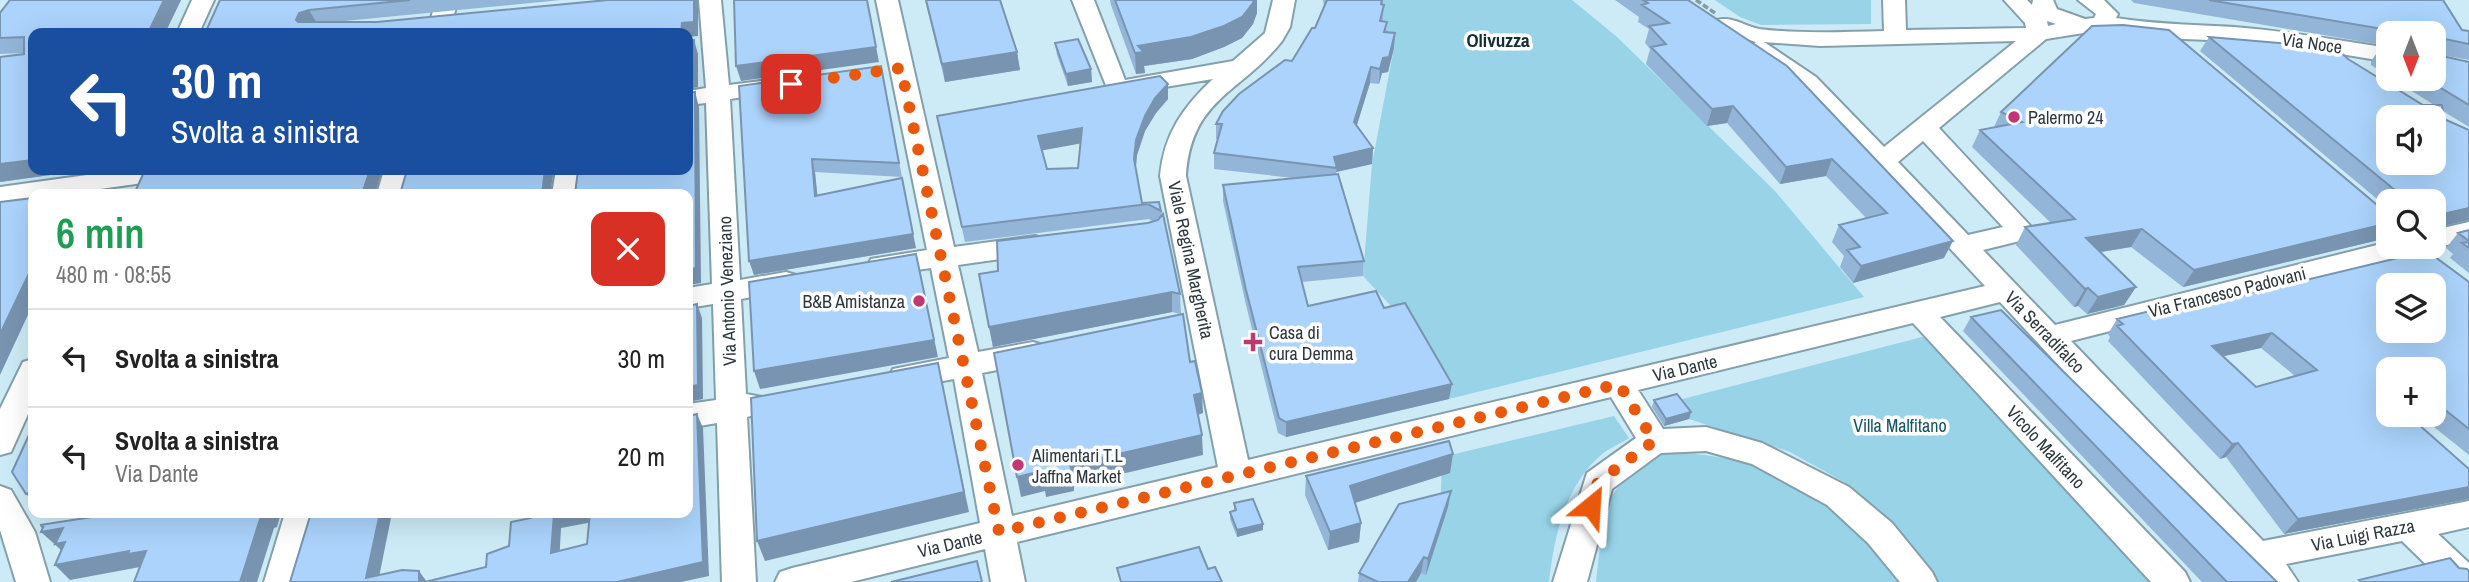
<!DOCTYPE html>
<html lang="it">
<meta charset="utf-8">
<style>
:root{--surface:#fff;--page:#f2f2f2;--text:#222;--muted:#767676;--line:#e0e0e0}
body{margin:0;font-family:"Archivo Narrow",sans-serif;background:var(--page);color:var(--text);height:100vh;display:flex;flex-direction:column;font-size:26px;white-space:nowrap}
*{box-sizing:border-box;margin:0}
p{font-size:23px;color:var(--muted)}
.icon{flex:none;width:38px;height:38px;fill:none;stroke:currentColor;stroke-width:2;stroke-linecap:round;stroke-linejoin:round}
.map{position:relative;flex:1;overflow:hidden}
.side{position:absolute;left:28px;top:189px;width:665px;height:329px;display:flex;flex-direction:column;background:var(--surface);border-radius:14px;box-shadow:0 7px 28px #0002}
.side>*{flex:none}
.banner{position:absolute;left:28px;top:28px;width:665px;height:147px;border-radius:14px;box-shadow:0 7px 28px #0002;background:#1a4fa0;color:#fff;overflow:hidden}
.needle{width:46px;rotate:180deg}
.controls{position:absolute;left:2376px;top:21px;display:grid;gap:14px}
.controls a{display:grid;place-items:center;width:70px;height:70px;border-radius:14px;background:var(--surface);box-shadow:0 7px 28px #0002;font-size:35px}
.pin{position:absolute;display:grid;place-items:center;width:60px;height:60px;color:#fff;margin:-30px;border-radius:14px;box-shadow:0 4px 10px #0006}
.me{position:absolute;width:77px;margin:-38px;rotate:27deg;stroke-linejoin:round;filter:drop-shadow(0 0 5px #0008)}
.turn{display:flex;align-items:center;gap:24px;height:147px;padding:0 28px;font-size:32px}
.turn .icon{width:91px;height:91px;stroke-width:2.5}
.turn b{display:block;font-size:49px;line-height:60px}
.round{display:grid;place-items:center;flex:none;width:74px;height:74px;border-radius:14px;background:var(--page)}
.headline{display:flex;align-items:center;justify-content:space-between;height:119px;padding:0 28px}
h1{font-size:42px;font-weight:600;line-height:52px;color:#1e9e55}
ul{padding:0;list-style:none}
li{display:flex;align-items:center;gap:21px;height:98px;padding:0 28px;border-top:2px solid var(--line)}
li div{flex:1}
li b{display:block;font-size:26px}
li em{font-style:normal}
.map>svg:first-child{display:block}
.green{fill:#98d3e8}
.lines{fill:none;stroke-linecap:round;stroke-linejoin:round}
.minor-casing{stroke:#84a0ab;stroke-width:4}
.path{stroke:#859ba4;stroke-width:3.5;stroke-dasharray:6 2.5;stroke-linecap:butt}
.minor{fill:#fff;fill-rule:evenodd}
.wall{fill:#93b5d8;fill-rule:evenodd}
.shaded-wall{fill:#7894b0}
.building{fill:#abd3fb;stroke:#7894b0;stroke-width:2;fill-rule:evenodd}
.route{stroke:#ea580c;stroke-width:12;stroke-dasharray:0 21.6}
.poi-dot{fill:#c03774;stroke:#fff;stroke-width:2.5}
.labels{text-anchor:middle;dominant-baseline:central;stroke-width:7;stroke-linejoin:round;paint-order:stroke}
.street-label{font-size:18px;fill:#2c383d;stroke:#fff}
.poi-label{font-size:18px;fill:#2c383d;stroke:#fff;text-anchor:start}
.park-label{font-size:18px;fill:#115568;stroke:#fff}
.neighbourhood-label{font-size:19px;font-weight:bold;fill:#142e37;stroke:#fff}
</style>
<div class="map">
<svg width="2469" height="582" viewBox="0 0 2469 582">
<rect width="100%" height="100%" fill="#ccebf6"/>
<path class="green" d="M1374 0H1572L1617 37 1775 191 1864 297 1449 399 1403 319 1363 276 1372 164 1394 48Z
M1715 0H1871V24L1761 25 1740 17Z
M1926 336 2149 582H1936L1882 512 1844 482 1790 452 1689 419 1675 401Z
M1614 416 1629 438C1620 444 1609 448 1601 455 1565 486 1554 537 1549 582H1414L1440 518 1442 457Z
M1662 451C1782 458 1827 489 1898 582H1596L1604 508 1621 482Z"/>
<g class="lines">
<g class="minor-casing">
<path id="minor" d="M192 0H214L199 33H177Z
M436 0H458L449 33H427Z
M699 0H721L729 85 777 79 785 81 789 86 785 91 730 99 740 280 786 272 796 275 800 282 796 289 741 299 746 394 762 397 766 405 762 413 747 417 756 582H722L717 423 688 428V404L716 400 713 304 688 308V288L712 284 706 103 688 105V91L706 88Z
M876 0H898L954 247 1035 236 1045 239 1049 245 1045 251 1035 254 958 265 978 352 1033 342 1043 345 1048 353 1043 361 982 373 1012 516 1218 467 1160 176C1164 134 1183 107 1213 79L1117 95 1109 93 1072 0H1094L1125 80 1233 61 1265 33 1273 0H1295L1290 27 1282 41C1241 93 1191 98 1186 176L1248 460 1985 286 1800 87 1751 53 1748 48 1756 42 1717 30 1714 25 1717 20C1732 16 1744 26 1759 29 1800 34 1842 32 1884 31L1883 0H1905L1906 30 2026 28 2025 23 2004 0H2027L2032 5 2033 0H2053L2057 9 2085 19 2094 18 2096 14 2078 0H2104L2118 14 2116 18C2155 24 2194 25 2234 27 2286 31 2337 40 2389 48V62L2305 48 2234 41 2159 38 2102 30 2046 39 1939 128 2036 232 2032 238 1983 250 2055 325 2389 242V247H2417L2414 253 2404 256 2071 341 2263 541 2469 501V527L2438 534 2469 563V582H2444L2402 541 2286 564 2298 582H2259L2000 302 1940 317 2185 572 2190 582H2151L1913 323 1638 390 1663 429 1706 427 1762 443 1849 487 1892 523 1932 572 1937 582H1900L1868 543 1827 505 1752 464 1706 451 1661 453 1612 489 1587 582H1553L1587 473 1636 438 1611 397 1017 542 1025 582H991L985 549 851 582H775L780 572 792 568 980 523 954 379 904 388 893 385 889 377 893 369 949 358 931 268 881 275 871 273 867 266 871 259 927 250ZM2047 21 2056 24 2048 26ZM2016 41 1884 147 1816 77 1764 42 1820 46ZM1923 141 2003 227 1968 235 1898 162Z
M123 170H192L188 176 179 178 64 194H33V199L0 203V187Z
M384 170H410L403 194H377Z
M556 170H582L578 194H552Z
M2469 222V240L2434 248 2430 247H2434V230Z
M33 359V403L11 452 0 455V409L23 362Z
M0 486 11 490 35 532 50 582H16L0 530Z
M285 513H317L298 582H264Z"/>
</g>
<path class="path" d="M1696 0 1715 13"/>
<use href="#minor" class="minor"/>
</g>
<path class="wall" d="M10 0H181L165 33 33 170H86L0 182V57L24 54V53L0 54V13Z
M220 0H561L334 22H377L608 0H698V36L205 33Z
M925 0H1000L1017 52 1020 70 945 82Z
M1110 0H1257V13L1253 24 1242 38 1224 47 1192 59 1144 66 1145 73 1136 74 1111 5Z
M1323 0H1383V21L1394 48 1388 72 1382 73 1379 84 1370 83 1357 125 1373 148 1372 164 1336 172 1364 261 1363 276 1302 282 1308 306 1384 308 1449 399 1286 437 1278 433 1246 305 1223 201V185L1293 178 1214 169V153L1218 139H1216V124L1292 61 1315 28 1324 6Z
M1615 0H1688L1944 258 1853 283 1840 267 1844 256 1832 242 1839 225 1866 218 1826 176 1780 184 1727 123 1707 126 1646 64 1650 49 1645 43 1649 29 1638 22 1639 17Z
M2131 0H2443L2462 30 2469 31V60L2442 55 2469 62V127L2443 111 2444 119 2469 220 2434 228V201H2389V209L2200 51 2209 37 2348 59 2423 105H2434L2393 79H2434V33H2389V46L2134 3Z
M1055 43 1091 69 1092 82 1068 86 1057 55Z
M2381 47 2389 48V76L2371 65V61Z
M881 66 902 177 815 172 817 196 916 248 754 275 739 86Z
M1168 99 1156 113 1145 131 1137 155 1136 167 1142 203 1159 202 1180 294 1181 314 1172 312 993 347 979 274 998 271 1152 221 1149 219 965 242 940 131ZM1080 143 1078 168 1047 169 1042 150Z
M2001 112 2387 238 2183 287 2131 247 2100 252 2136 287 2124 305 2087 314 2078 306 2074 307 2016 245 2025 227 2051 223 1972 147 1980 130 1994 127Z
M2469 230V273L2450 258 2453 254 2446 248 2458 233Z
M2469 282V455L2419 415H2434V369L2389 415 2469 469V499L2284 534 2226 457 2220 459 2108 341 2110 337 2108 334 2117 319ZM2261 348 2295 376 2256 387 2223 356Z
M1971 317 2277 582H2202L1963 331Z
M1654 400 1691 412 1689 419 1664 426 1652 407Z
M1450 473 1355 503 1361 523 1359 542 1328 550 1305 495 1306 476Z
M1234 503 1263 524V530L1237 537 1230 519V512L1234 511Z
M1448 507 1426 575 1421 573 1416 582H1358L1359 573Z"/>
<path class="shaded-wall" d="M164 0H181L165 33H148Z
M694 0H698V36L688 37V33H681L682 23Z
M867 0 879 62 741 81 736 66Z
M1254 0H1257V13L1253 24 1242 38 1224 47 1192 59 1144 66 1145 73 1136 74 1135 53 1138 46Z
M309 10 317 23 307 27 296 20 299 13Z
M1395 33 1394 48 1388 72 1382 73 1379 84 1380 69 1383 58Z
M694 40 698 54V87L688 89V74Z
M1017 52 1020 70 945 82 942 64Z
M1371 67 1370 83 1353 137 1354 122Z
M1091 69 1092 82 1068 86 1066 74Z
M1168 84V99L1156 113 1145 131 1137 155 1135 174 1134 159 1136 140 1145 116 1155 98Z
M695 92 699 107 701 283 688 285Z
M1733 106 1727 123 1707 126 1712 109Z
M1082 128 1083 143 1039 151 1038 136Z
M1373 148 1372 164 1336 172 1337 168 1334 157Z
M812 159 815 172 819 210 815 196Z
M1832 159 1826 176 1780 184 1786 167Z
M33 160V170H86L0 182V164Z
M370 170H382L375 194H362Z
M545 170H554L550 194H542Z
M902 178 916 248 754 275 749 261Z
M2469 208V220L2434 228V216Z
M2389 223V236L2387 238 2183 287 2194 270Z
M2142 229 2131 247 2076 256 2086 238Z
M1953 241 1944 258 1853 283 1861 266Z
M916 254 938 357 760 389 754 371Z
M33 265V304L0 375V334Z
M2136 287 2124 305 2087 314 2098 297Z
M2088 288 2078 306 2074 307 2085 289Z
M1172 292V312L993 347 989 327Z
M697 304 702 318 703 399 688 402V387Z
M2272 333 2261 348 2202 361 2212 346Z
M938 363 969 512 765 561 757 541Z
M1452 384 1449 399 1286 437V422Z
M1202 393 1203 413 1195 416 1194 395Z
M1691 412 1689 419 1664 426 1666 419Z
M697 414 703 428 709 576 681 582H617Z
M1202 435 1203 455 1074 485V491L1046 497 1043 477 1070 465Z
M2238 443 2226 457 2220 459 2232 444Z
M1453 454 1450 473 1348 505 1350 486Z
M1042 471 1045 491 1021 497 1017 477Z
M2469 487V499L2284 534 2298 519Z
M33 491V501L26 494Z
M1451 491 1448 507 1426 575 1428 559Z
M262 513H281L277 527 274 528 257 582H240Z
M380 513H392L378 582 366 578Z
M563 513H593L598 521 561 528 559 566 551 553 554 514Z
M1361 523 1359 542 1328 550 1330 532Z
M1263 524V530L1237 537V530Z
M44 525 63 528 71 559 41 532 45 531 40 526Z
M129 551H146L140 567 70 580 55 565Z
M1424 557 1421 573 1416 582H1408Z
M419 571 427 582H419Z"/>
<path class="building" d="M10 0H164L148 33H33V160L0 164V57L24 54V37L0 38V13Z
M220 0H410L309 10 299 13 296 20 298 22H377L608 0H694V22L682 23 681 33H205Z
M734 0H867L876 47 736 66Z
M926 0H1000L1017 52 942 64Z
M1115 0H1254L1253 3 1242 17 1224 26 1191 37 1138 46 1144 52 1135 53Z
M1327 0H1382L1381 4 1384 5 1380 21 1387 22 1384 32 1395 33 1389 57 1383 58 1380 69 1371 67 1354 122 1373 148 1334 157 1337 168 1214 153 1222 124H1216L1223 111 1239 94 1285 60 1292 61 1312 28H1315Z
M1643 0H1688L1787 66 1953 241 1861 266 1847 250 1860 247 1839 225 1887 213 1832 159 1786 167 1733 106 1712 109 1651 47 1666 44 1649 26 1669 23 1642 5 1648 3Z
M2209 0H2443L2462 30 2469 31V44L2445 39 2442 42V56L2469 62V105L2426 79H2434V33H2401V32Z
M2123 25 2169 30 2389 215V223L2194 270 2142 229 2086 238 2136 287 2098 297 2088 288 2085 289 2025 227 2075 219 1980 130 2022 122 2001 112 2092 26Z
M2209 37 2336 48 2348 59 2423 105H2442L2444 119 2469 130V208L2434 216V201H2402V196ZM2389 117H2434V163H2389Z
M1078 39 1091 69 1066 74 1055 43Z
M694 40V72L688 74V41Z
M2381 47 2389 48V56L2380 50Z
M881 66 899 163 812 159 815 196 902 178 913 234 749 261 739 86Z
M1160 76 1168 84 1155 98 1145 116 1136 140 1134 159 1142 203 1159 202 1161 211 1148 204 962 227 937 116ZM1082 128 1078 168 1047 169 1038 136Z
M695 92 696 268 688 270V194H575L578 170H688V93Z
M145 170H370L362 194H134Z
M407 170H545L542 194H400Z
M1338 174 1364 261 1298 267 1308 306 1376 291 1384 308 1405 303 1452 384 1286 422 1279 418 1246 290 1223 185Z
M33 198V265L0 334V202Z
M1163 214 1180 294 1172 292 989 327 979 274 998 271 997 241 1148 223 1158 220Z
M2469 230V241L2458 233Z
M2469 242V248L2462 243Z
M2427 251 2469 282V429L2434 401V369H2389V415H2408L2469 469V487L2298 519 2238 443 2232 444 2117 326 2123 324 2117 319 2154 310 2159 315ZM2389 285H2434V331H2389ZM2272 333 2317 370 2256 387 2212 346Z
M916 254 934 340 754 371 749 282Z
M697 304 698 385 688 387V306Z
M2001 310 2277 582H2227L1971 317Z
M1183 314 1190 362 1195 361 1202 393 1194 395 1202 435 1070 465 1072 471 1043 477 1042 471 1017 477 994 353Z
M938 363 964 492 757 541 751 398Z
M1677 394 1691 412 1666 419 1654 400Z
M697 414 703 562 617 582H425L486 567 487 554 509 546 511 522 531 518 532 513H563L554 514 551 553 587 544 590 513H688V416Z
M33 426V491L26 494 12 472Z
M1449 441 1453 454 1350 486 1361 523 1330 532 1306 476Z
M1451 491 1428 559 1424 557 1408 582H1378L1359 573 1399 504Z
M1253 499 1263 524 1237 530 1230 512 1236 510 1234 503Z
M118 513H263H262L240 582H134L146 551 128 554 129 551 55 565 65 542 55 544 63 528 41 532 44 525H40Z
M311 513H380L366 578 402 570 419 571V582H290Z
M1199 547 1208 569 1215 567 1222 582H1121L1117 568Z
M2450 558 2459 568 2467 569 2469 571V582H2361L2359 580Z
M977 561 982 582H891Z"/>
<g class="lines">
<path class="route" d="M791 84 901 68 999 532 1619 384 1654 441 1598 482 1591 506"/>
</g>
<g class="poi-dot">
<circle cx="2014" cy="117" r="7"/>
<circle cx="919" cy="301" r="7"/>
<path d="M1249.5 331.5h7v7h7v7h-7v7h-7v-7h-7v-7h7z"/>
<circle cx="1018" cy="465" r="7"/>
</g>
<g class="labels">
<g class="street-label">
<text transform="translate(2312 43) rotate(8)">Via Noce</text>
<text transform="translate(1191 260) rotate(78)">Viale Regina Margherita</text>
<text transform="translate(727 291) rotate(-92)">Via Antonio Veneziano</text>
<text transform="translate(2227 292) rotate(-14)">Via Francesco Padovani</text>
<text transform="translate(2045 332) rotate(46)">Via Serradifalco</text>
<text transform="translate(1685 368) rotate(-13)">Via Dante</text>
<text transform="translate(2046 447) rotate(47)">Vicolo Malfitano</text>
<text transform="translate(2363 535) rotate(-11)">Via Luigi Razza</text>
<text transform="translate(950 544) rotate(-13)">Via Dante</text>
</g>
<g class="poi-label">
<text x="2028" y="117">Palermo 24</text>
<text x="905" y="301" text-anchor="end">B&amp;B Amistanza</text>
<text x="1269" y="332">Casa di<tspan x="1269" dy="21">cura Demma</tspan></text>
<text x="1032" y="455">Alimentari T.L<tspan x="1032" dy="21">Jaffna Market</tspan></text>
</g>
<g class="park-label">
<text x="1900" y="425">Villa Malfitano</text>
</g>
<g class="neighbourhood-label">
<text x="1498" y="40">Olivuzza</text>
</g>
</g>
</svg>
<div class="controls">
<a><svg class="needle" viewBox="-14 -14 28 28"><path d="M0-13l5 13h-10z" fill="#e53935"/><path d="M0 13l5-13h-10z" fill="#767676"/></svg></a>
<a><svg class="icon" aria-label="sound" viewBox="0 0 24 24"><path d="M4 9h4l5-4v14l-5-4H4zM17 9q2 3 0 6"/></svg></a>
<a><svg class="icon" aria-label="search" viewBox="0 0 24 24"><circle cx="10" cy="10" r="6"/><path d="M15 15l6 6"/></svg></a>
<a><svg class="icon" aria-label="layers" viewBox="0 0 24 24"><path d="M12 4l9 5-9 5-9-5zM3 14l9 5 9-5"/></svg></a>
<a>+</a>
</div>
<div class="pin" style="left:791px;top:84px;background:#d93025"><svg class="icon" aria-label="arrive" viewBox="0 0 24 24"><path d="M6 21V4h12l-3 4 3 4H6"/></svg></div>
<svg class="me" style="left:1591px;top:506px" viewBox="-20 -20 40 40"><path d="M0-17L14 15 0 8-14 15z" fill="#ea580c" stroke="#fff" stroke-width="4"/></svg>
<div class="banner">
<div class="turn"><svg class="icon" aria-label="left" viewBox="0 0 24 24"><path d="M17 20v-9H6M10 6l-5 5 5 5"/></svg><div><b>30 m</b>Svolta a sinistra</div></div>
</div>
<section class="side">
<div class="headline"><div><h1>6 min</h1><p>480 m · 08:55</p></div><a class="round" style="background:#d93025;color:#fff"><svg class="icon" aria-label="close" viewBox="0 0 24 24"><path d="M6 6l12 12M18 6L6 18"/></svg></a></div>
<ul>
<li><svg class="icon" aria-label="left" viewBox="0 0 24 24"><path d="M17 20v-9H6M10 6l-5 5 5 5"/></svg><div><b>Svolta a sinistra</b></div><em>30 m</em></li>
<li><svg class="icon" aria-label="left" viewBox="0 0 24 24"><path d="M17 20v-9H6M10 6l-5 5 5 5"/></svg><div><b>Svolta a sinistra</b><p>Via Dante</p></div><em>20 m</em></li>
</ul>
</section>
</div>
